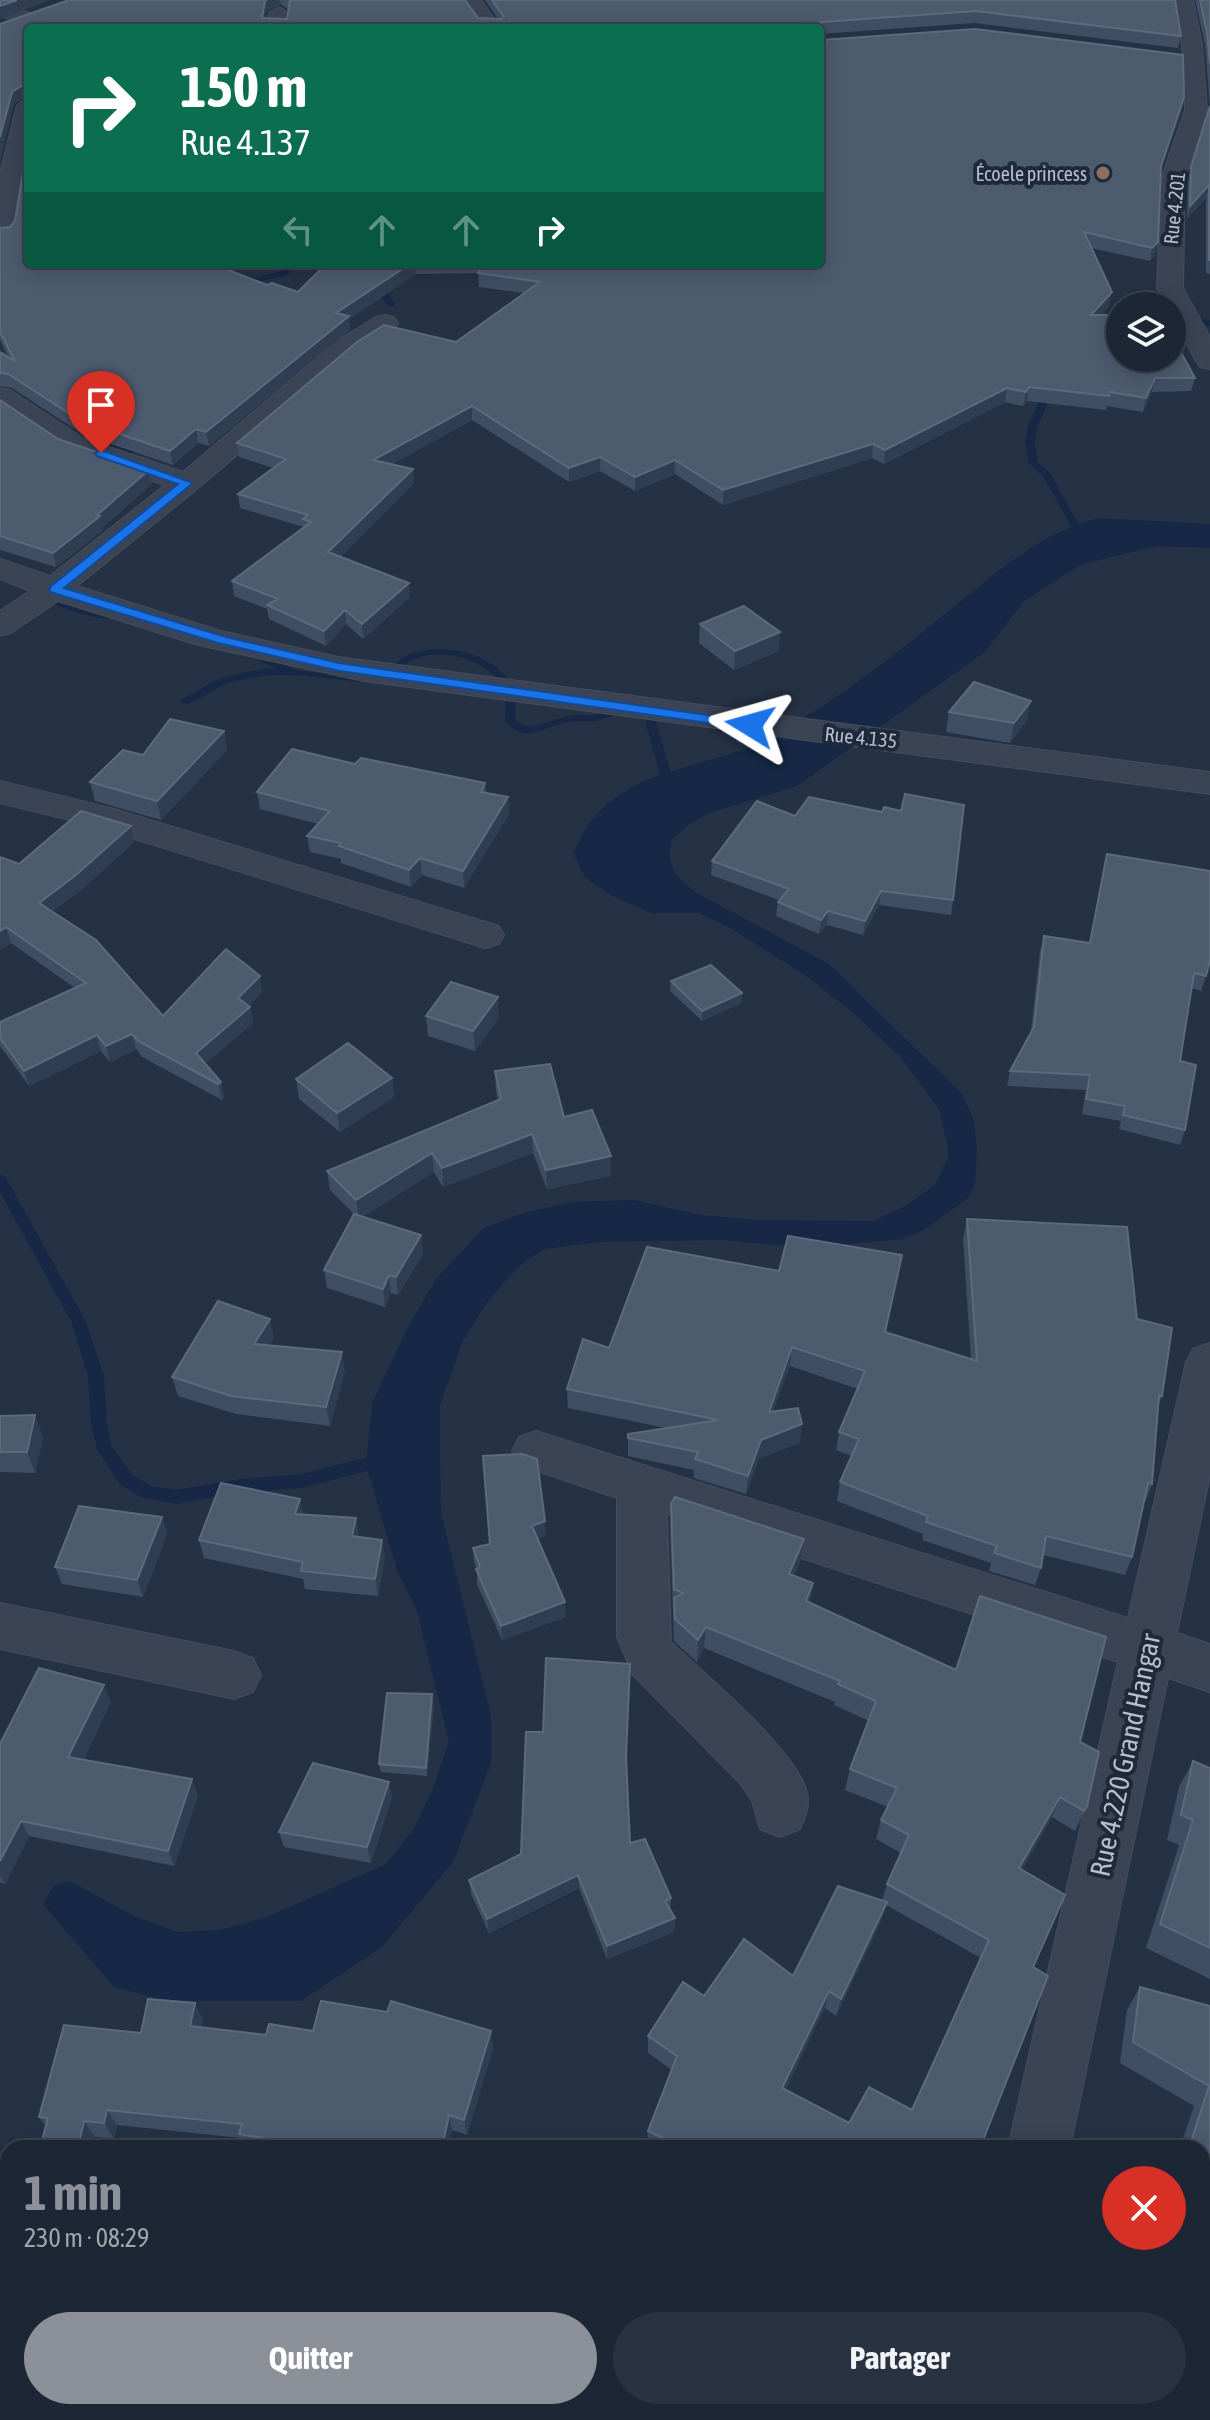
<!DOCTYPE html>
<html lang="fr">
<meta charset="utf-8">
<style>
:root{--surface:#1c2634;--page:#293240;--text:#f1f3f6;--muted:#a0a5ac;--line:#3a434f;--accent:#8c9099}
body{margin:0;font-family:"Asap Condensed",sans-serif;background:var(--page);color:var(--text);height:100vh;display:flex;flex-direction:column;font-size:30px;white-space:nowrap}
*{box-sizing:border-box;margin:0}
p{font-size:26px;color:var(--muted)}
.icon{flex:none;width:44px;height:44px;fill:none;stroke:currentColor;stroke-width:2;stroke-linecap:round;stroke-linejoin:round}
.map{position:relative;flex:1;overflow:hidden}
.details{position:absolute;left:0px;top:2140px;width:1210px;height:280px;display:flex;flex-direction:column;background:var(--surface);border-radius:24px 24px 0 0;box-shadow:0 4px 20px #0003,0 0 0 2px var(--line)}
.details>*{flex:none}
.hud{position:absolute;left:24px;top:24px;width:800px;height:244px;border-radius:8px;box-shadow:0 4px 20px #0003,0 0 0 2px var(--line);background:#0b6e4f;color:#fff;overflow:hidden}
.fabs{position:absolute;left:1106px;top:292px;display:grid;gap:16px}
.fabs a{display:grid;place-items:center;width:80px;height:80px;border-radius:50%;background:var(--surface);box-shadow:0 4px 20px #0003,0 0 0 2px var(--line);font-size:40px}
.pin{position:absolute;display:grid;place-items:center;width:68px;height:68px;color:#fff;margin:-82px -34px;border-radius:50% 50% 50% 0;rotate:-45deg;box-shadow:0 0 8px #0007}
.pin .icon{rotate:45deg}
.me{position:absolute;width:88px;margin:-44px;rotate:278deg;stroke-linejoin:round;filter:drop-shadow(0 0 6px #0008)}
.turn{display:flex;align-items:center;gap:28px;height:168px;padding:0 24px;font-size:36px}
.turn .icon{width:104px;height:104px;stroke-width:2.5}
.turn b{display:block;font-size:56px;line-height:68px}
.lanes{display:flex;align-items:center;height:76px;padding:0 24px;background:#0003;justify-content:center;gap:40px;direction:ltr}
.lanes .off{opacity:.35}
.round{display:grid;place-items:center;flex:none;width:84px;height:84px;border-radius:42px;background:var(--page)}
.summary{display:flex;align-items:center;justify-content:space-between;height:136px;padding:0 24px}
h1{font-size:48px;font-weight:700;line-height:60px;color:var(--accent)}
.action{display:flex;gap:16px;margin-top:auto;padding:16px 24px}
.action a{flex:1;height:92px;border-radius:48px;background:var(--accent);color:#fff;font-size:32px;font-weight:700;line-height:92px;text-align:center}
.action a+a{background:var(--page);color:var(--text)}
.map>svg:first-child{display:block}
.water{fill:#162845}
.lines{fill:none;stroke-linecap:round;stroke-linejoin:round}
.stream{fill:#162845;fill-rule:evenodd}
.minor-casing{stroke:#434d5e;stroke-width:2}
.minor{fill:#3a4455;fill-rule:evenodd}
.wall{fill:#404e64;fill-rule:evenodd}
.shaded-wall{fill:#303e53}
.building{fill:#4d5b6f;stroke:#5d6a7e;stroke-width:2}
.route{fill:#1a73e8;stroke:#114b97;stroke-width:2}
.education-dot{fill:#8d6e63;stroke:#1e293a;stroke-width:3}
.labels{text-anchor:middle;dominant-baseline:central;stroke-width:8;stroke-linejoin:round;paint-order:stroke}
.far-poi-label{font-size:20px;fill:#b7bfce;stroke:#1e293a;text-anchor:end}
.far-street-label{font-size:20px;fill:#b7bfce;stroke:#1e293a}
.near-street-label{font-size:28px;fill:#b7bfce;stroke:#1e293a}
</style>
<div class="map">
<svg width="1210" height="2420" viewBox="0 0 1210 2420">
<rect width="100%" height="100%" fill="#253245"/>
<path class="water" d="M1099 518 1210 524V548L1158 546 1082 564 1024 601 985 652 797 786 709 813 688 825 672 840 669 856 675 874 695 892 829 964 962 1094 974 1121 977 1152 975 1184 967 1199 924 1230 903 1239 804 1248 725 1240 600 1242 544 1249 519 1266 487 1302 462 1343 440 1405V1455L441 1513 491 1716V1763L453 1862 382 1947 301 2001H168L114 1987 43 1904 54 1885 69 1881 134 1916 177 1932 219 1930 265 1918 386 1864 414 1828 431 1793 449 1742 417 1611 398 1573 366 1465 372 1404 406 1331 436 1279 484 1228 520 1214 571 1202 634 1200 701 1215 758 1220 872 1221 904 1207 935 1185 949 1155 940 1111 901 1057 851 1011 805 975 732 929 699 913H651L611 895 585 878 574 854C601 775 683 772 751 747 764 742 777 733 789 726 844 695 897 653 946 613 996 574 1036 534 1099 518Z"/>
<g class="lines">
<path class="stream" d="M288 264H296L287 275 239 286 235 284 281 271Z
M371 264H379L368 286 370 289 386 291 395 304 394 306H388L380 295 364 293 360 286Z
M1172 317 1210 320V326L1172 323Z
M1051 382 1055 385 1037 428 1035 443 1038 462 1050 473 1078 523 1092 538 1087 541 1071 526 1043 476 1029 463 1025 443 1027 428 1047 385Z
M109 443 133 450 135 452 130 455 106 448 104 446Z
M51 597 89 609 115 613 120 616C104 625 65 608 47 602V598Z
M435 649C473 650 494 659 516 689L515 720C532 735 551 718 569 716 578 714 587 716 595 715 616 710 629 699 651 706L676 789 670 792 664 789 642 710C626 708 615 716 600 720 589 723 579 720 568 722 543 727 526 745 505 721L506 689C499 681 493 672 483 667 462 653 424 648 404 666 399 671 396 677 393 682L389 683 384 680C399 657 407 652 435 649Z
M250 650 299 671 364 676 369 679 364 682C324 679 284 670 245 679 237 680 228 682 221 686 208 692 195 705 181 704V700L216 680 246 672 275 668 246 655V651Z
M0 1175 5 1176 85 1320 104 1376 107 1425 112 1447 132 1474 150 1486 176 1490 240 1479 302 1474 384 1453 390 1455 392 1460 390 1465 302 1488 240 1493 176 1504 141 1497 120 1484 97 1449 91 1425 88 1376 71 1321 0 1192Z"/>
<g class="minor-casing">
<path id="minor" d="M461 0H481L501 28H481Z
M1173 0H1193L1202 44 1207 110 1185 179 1183 288 1210 337V369L1200 367 1196 361 1172 316V306H1167L1157 288 1161 179 1185 110 1182 44Z
M0 4 34 14 37 18 27 24 0 16Z
M279 7 289 13 286 28H266L269 13Z
M28 98V153L19 193 15 232 12 237 0 239V173L17 105Z
M385 315 394 317 398 323 394 329 357 353 197 489 77 586 221 631 338 657 1210 772V794L364 681 198 645 58 601 11 633 0 636V611L30 591 0 579V559L50 576 165 485 63 450 0 408V388L10 390 83 438 183 472 337 341 376 317Z
M0 781 114 809 499 926 504 935 499 944 485 948 90 825 0 803Z
M1210 1343V1475L1177 1633 1210 1644V1692L1168 1678 1070 2148H1008L1118 1662 667 1514 671 1642C705 1675 797 1750 807 1793 810 1807 805 1817 800 1829L780 1837 760 1829 752 1801 739 1782 633 1675 626 1658 617 1637V1498L519 1465 512 1451 519 1437 536 1431 1128 1618 1186 1362 1193 1349Z
M0 1603 234 1651 253 1658 261 1675 253 1692 234 1699 0 1649Z
M1202 2371 1210 2374V2420H1174L1171 2412H1202Z
M934 2412H1002L999 2420H931Z"/>
</g>
<use href="#minor" class="minor"/>
</g>
<path class="wall" d="M69 0H465L478 18 498 19 485 0H1175L1181 36 1178 48 974 23 820 34V28L28 95 14 104 0 24ZM281 4 289 10 287 19 265 18 266 12Z
M1195 0H1210V274L1206 273V198L1187 219 1188 180 1191 167 1210 107 1205 44Z
M821 40 1184 97 1182 110 1160 172 1155 255 1150 261 1091 248 1109 306 1100 315 1195 378 1191 391 1152 392 1143 412 1107 406 1106 410 1027 401 1023 406 1005 402 884 464 872 458 723 505 675 474 635 491 600 471 569 482 472 420 392 464 413 469 414 483 340 557 410 597 363 639 346 624 326 646 269 619 267 609 234 596 232 581 304 527 240 508 238 494 273 468 239 457 237 443 456 342 524 293 479 287 478 273 416 274 349 319 350 330 209 446 198 443 173 465 84 435 12 388 0 386V352L9 358 0 340V228L28 264 267 285 298 292 326 264H820Z
M0 400 58 439 149 470 152 484 102 528 103 530 56 567 0 550Z
M700 624 779 651 734 670 699 643Z
M949 712 1027 720 1010 743 946 732Z
M224 731 227 750 161 820 95 801 90 782 143 755Z
M355 764 485 783 486 793 508 797 509 814 464 888 422 875 411 887 341 863V859L310 852 307 836 318 824 260 809 257 792Z
M134 842 80 891 52 911 163 1016 262 992 249 1006 250 1007 253 1023 205 1064 221 1082 224 1097 222 1100 142 1057 136 1049 110 1062 101 1051 29 1086 0 1046V1022L75 988 11 943 0 950 19 864Z
M1107 854 1206 976 1201 991 1191 988 1180 1061 1185 1130 1180 1145 1119 1129 1121 1121 1082 1114 1086 1090 1007 1086 1010 1071 1031 1031 1040 951 1044 936 1089 943Z
M712 861 953 900 951 915 879 905 863 935 827 925 819 934 776 916 778 902 779 900 711 875Z
M671 981 742 993 741 1003 702 1021 670 991Z
M426 1016 499 1017 475 1051 428 1036Z
M495 1071 564 1117 611 1176 547 1189 533 1153 443 1187 434 1172 362 1217 421 1235 423 1254 398 1295 391 1293 385 1307 327 1288 324 1270 355 1215 330 1190 327 1171 498 1100 496 1091Z
M392 1078 394 1097 340 1132 299 1099 296 1079Z
M967 1219 1137 1319 1162 1396 1158 1407 1152 1484 1145 1502H1143L1132 1557 1125 1575 1043 1555 1041 1568 1035 1585 989 1571 991 1563 922 1540 923 1534 837 1501 840 1482 852 1456 836 1450 839 1432 858 1389 790 1366 773 1411 800 1443 759 1458 746 1494 694 1478V1470L628 1456V1434L666 1428 568 1408 567 1389 609 1348 779 1271 898 1275 886 1332 971 1359 963 1239Z
M274 1337 269 1345 345 1370 330 1426 236 1414 178 1396 172 1377Z
M0 1416 43 1437 35 1473 0 1472Z
M671 1504 804 1539 800 1561 794 1576 810 1603 1080 1742 1087 1806 1075 1831 1052 1817 1022 1870 1033 1967 980 2148H651L647 2146 648 2131 672 2070 648 2053V2036L704 1996 793 1976 882 1901 887 1884 901 1853 876 1839 881 1820 888 1807 845 1790 850 1769 869 1721 834 1705 835 1702 704 1648 697 1662 674 1641 670 1527ZM886 1905 981 1958 912 2110 849 2123 785 2090 825 2008 836 2016 881 1921Z
M303 1515 356 1518 359 1537 385 1557 378 1596 305 1589 303 1579 204 1558 199 1540Z
M162 1517 167 1534 143 1597 62 1584 55 1567Z
M546 1536 537 1539 566 1617 502 1640 477 1584V1569L474 1563 473 1548Z
M432 1694 434 1703 427 1776 381 1772 379 1764Z
M111 1702 83 1760 198 1795 174 1866 29 1836 5 1884 0 1882V1744Z
M626 1760 630 1843 671 1898 670 1909 675 1918 674 1932 607 1959 579 1888 489 1933 471 1894 469 1880 521 1854Z
M1193 1761 1210 1768V1979L1146 1948 1179 1845 1167 1840 1179 1787Z
M392 1797 371 1863 284 1847 279 1832Z
M1140 1987 1210 2006V2278L1202 2274V2148H1180L1194 2106 1120 2063 1127 2010Z
M195 2003 203 2021 201 2028 266 2035 313 2031 493 2048 467 2135 452 2130 449 2148H246L241 2138 117 2125 114 2139 95 2137 92 2148H40L46 2126 39 2117 141 2033Z"/>
<path class="shaded-wall" d="M17 0H50L0 19V6Z
M266 0H280L281 4 266 12 264 28 262 18 265 1Z
M26 83 28 95 14 104 0 161V137L12 92Z
M1184 97 1182 110 1158 179 1161 166Z
M1209 185 1206 198 1187 219 1190 206Z
M1158 242 1155 255 1150 261 1152 248Z
M410 264H415L416 274 349 319 350 330 209 446 206 432 336 313Z
M1112 292 1109 306 1088 328 1091 315Z
M1155 378 1152 392 1143 412 1146 398Z
M1029 387 1027 401 1023 406 1026 392Z
M1007 388 1005 402 884 464 885 450Z
M472 406V420L375 474 373 460Z
M196 429 198 443 173 465 170 451Z
M873 444 872 458 723 505V490Z
M600 457V471L569 482V468Z
M675 460V474L635 491V477Z
M413 469 414 483 330 567 328 552Z
M149 470 152 484 102 528 103 530 56 567 53 553Z
M409 583 410 597 363 639 362 624Z
M345 610 346 624 326 646 324 631Z
M780 632 779 651 734 670 735 651Z
M1031 701 1027 720 1010 743 1014 723Z
M224 731 227 750 161 820 157 801Z
M508 797 509 814 464 888 463 871Z
M131 826 134 842 80 891 43 918 39 903Z
M420 858 422 875 411 887 409 870Z
M881 891 879 905 863 935 865 921Z
M828 911 827 925 819 934 821 920Z
M6 927 11 943 0 950V931Z
M260 976 262 992 241 1014 238 998Z
M742 993 741 1003 702 1021V1011Z
M498 997 499 1017 475 1051 473 1031Z
M250 1007 253 1023 199 1069 196 1053Z
M132 1034 136 1049 110 1062 106 1046Z
M97 1035 101 1051 29 1086 24 1071Z
M392 1078 394 1097 340 1132 337 1113Z
M221 1082 224 1097 222 1100 218 1084Z
M532 1134 533 1153 443 1187 442 1168Z
M432 1153 434 1172 359 1219 356 1200Z
M611 1156V1176L547 1189 546 1170Z
M421 1235 423 1254 398 1295 396 1277Z
M389 1275 391 1293 385 1307 383 1289Z
M270 1319 274 1337 258 1363 254 1344Z
M792 1347 790 1366 766 1431 769 1412Z
M342 1352 345 1370 330 1426 326 1407Z
M35 1415 43 1437 35 1473 27 1452Z
M802 1424 800 1443 759 1458 746 1494 748 1476 761 1440Z
M300 1499 304 1517 295 1514Z
M162 1517 167 1534 143 1597 137 1580Z
M356 1518 359 1536 355 1554 352 1536Z
M545 1521 546 1536 532 1541V1526Z
M804 1539 800 1561 786 1596 789 1574Z
M382 1540 385 1557 378 1596 375 1579Z
M813 1583 810 1605 806 1601Z
M565 1602 566 1617 502 1640 501 1626Z
M706 1627 704 1648 697 1662 698 1640Z
M104 1685 111 1702 76 1773 68 1757Z
M432 1694 434 1703 427 1776 426 1768Z
M192 1779 198 1795 174 1866 168 1851Z
M389 1782 392 1797 371 1863 367 1847Z
M1060 1797 1052 1817 1012 1887 1019 1868Z
M21 1821 29 1836 5 1884 0 1876V1861Z
M578 1875 579 1888 489 1933 487 1919Z
M887 1902 881 1921 836 2016 841 1999Z
M675 1918 674 1932 607 1959V1946Z
M829 1991 825 2008 779 2104 782 2088Z
M195 2003 203 2021 198 2043 190 2026Z
M491 2031 493 2048 467 2135 464 2120Z
M107 2110 117 2125 114 2139 104 2123Z
M449 2115 452 2130 449 2148H442Z
M84 2121 95 2137 92 2148H78Z"/>
<path class="building" d="M0 0H17L0 6Z
M69 0H266L265 1 262 18 287 19 290 0H465L478 18 501 19 504 17 492 0H1175L1181 36 976 11 821 22 820 28H28V85L26 83 12 92 0 137V24Z
M1200 0H1210V64L1207 32Z
M975 29 1183 55 1184 97 1161 166 1158 242 1152 248 1084 232 1112 292 1091 315H1120V358H1172V336L1195 378H1155L1146 398 1110 392 1109 396 1029 387 1026 392 1007 388 885 450 873 444 723 490 675 460 635 477 600 457 569 468 472 406 373 460 413 469 328 552 409 583 362 624 345 610 324 631 267 605 278 599 232 581 311 522 303 519 308 515 238 494 286 459 237 443 357 342 384 325 456 342 540 282 478 273 484 264H820V39L821 40Z
M1210 106V260H1209V185L1190 206 1191 167Z
M28 143V264H213L267 285 272 283 298 292 326 264H410L336 313 349 316 206 432 196 429 170 451 81 421 8 374 0 373V352L15 361 0 332V228L10 227 15 221Z
M0 400 58 439 149 470 97 515 100 516 53 553 0 536Z
M744 606 780 632 735 651 700 624Z
M974 682 1031 701 1014 723 949 712Z
M170 719 224 731 157 801 90 782 123 750 143 755Z
M292 749 355 764 361 758 485 783 481 792 508 797 463 871 420 858 409 870 339 846 341 843 307 836 330 811 257 792Z
M905 794 964 805 953 900 881 891 865 921 828 911 821 920 778 902 789 889 712 861 757 801 795 816 809 797 882 812 884 807 901 811Z
M81 811 131 826 76 875 39 903 96 940 163 1016 226 949 260 976 238 998 250 1007 196 1053 221 1082 218 1084 138 1041 132 1034 106 1046 97 1035 24 1071 0 1038V1022L86 983 6 927 0 931V857L19 864Z
M1107 854 1210 871V960L1206 976 1194 973 1180 1061 1196 1065 1185 1130 1123 1115 1125 1106 1086 1099 1090 1075 1010 1071 1034 1027 1044 936 1090 943Z
M711 965 742 993 702 1011 671 981Z
M451 982 498 997 473 1031 426 1016Z
M348 1043 392 1078 337 1113 296 1079Z
M550 1064 564 1117 592 1110 611 1156 546 1170 532 1134 442 1168 432 1153 356 1200 327 1171 501 1099 495 1071Z
M354 1214 421 1235 396 1277 389 1275 383 1289 324 1270Z
M967 1219 1127 1227 1137 1319 1172 1328 1162 1396 1159 1395 1152 1484 1148 1483 1132 1557 1046 1536 1041 1568 994 1553 997 1546 926 1522 928 1516 840 1482 859 1439 839 1432 865 1371 792 1347 769 1412 798 1408 802 1424 761 1440 748 1476 695 1459 698 1452 628 1438V1434L719 1420 567 1389 583 1339 609 1348 647 1247 779 1271 788 1236 902 1255 885 1332 977 1361Z
M218 1301 270 1319 254 1344 342 1352 326 1407 231 1396 172 1377Z
M35 1415 27 1452H0V1416Z
M522 1454 537 1459 545 1521 532 1526 565 1602 501 1626 476 1569 480 1567 473 1548 490 1544 483 1456Z
M221 1483 300 1499 295 1514 356 1518 352 1536 382 1540 375 1579 301 1571 303 1562 199 1540Z
M675 1497 804 1539 789 1574 813 1583 806 1601 956 1670 980 1596 1106 1637 1080 1742 1099 1752 1087 1806 1084 1811 1060 1797 1019 1868 1065 1895 1033 1967 1048 1976 980 2148H684L648 2131 677 2056 648 2036 683 1982 704 1996 744 1939 793 1976 838 1886 887 1902 841 1999 829 1991 782 2088 849 2123 869 2087 912 2110 989 1940 887 1884 909 1835 881 1820 897 1788 850 1769 876 1701 838 1684 840 1681 706 1627 698 1640 675 1619 674 1598 683 1593 674 1589 671 1504Z
M79 1506 162 1517 137 1580 55 1567Z
M546 1658 630 1664 626 1757 630 1843 645 1839 671 1898 665 1901 675 1918 607 1946 578 1875 487 1919 469 1880 521 1854 526 1732H543Z
M39 1668 104 1685 68 1757 192 1779 168 1851 21 1821 0 1861V1744Z
M387 1693 432 1694 426 1768 379 1764Z
M1193 1761 1210 1768V1948L1160 1924 1193 1820 1181 1815Z
M313 1763 389 1782 367 1847 279 1832Z
M1140 1987 1210 2006V2252L1202 2248V2148H1189L1209 2086 1133 2042Z
M148 1999 195 2003 190 2026 266 2035 269 2024 313 2031 321 2001 387 2012 391 2001 491 2031 464 2120 449 2115 442 2148H319L239 2134 242 2124 107 2110 104 2123 84 2121 78 2148H40L48 2118 39 2117 64 2025 141 2033Z
M0 2285H8V2412H631L629 2420H0Z
M743 2412H781L780 2416 797 2420H742Z"/>
<path class="route" d="M101 450 193 483 64 588 226 637 339 663 750 721 757 725 750 729 339 671 218 643 50 592V587L178 484 97 456 95 453Z"/>
<circle class="education-dot" cx="1103" cy="173" r="8"/>
<g class="labels">
<g class="far-poi-label">
<text x="1087" y="173">Écoele princess</text>
</g>
<g class="far-street-label">
<text transform="translate(1174 208) rotate(-84)">Rue 4.201</text>
<text transform="translate(861 737) rotate(6)">Rue 4.135</text>
</g>
<g class="near-street-label">
<text transform="translate(1125 1755) rotate(-78)">Rue 4.220 Grand Hangar</text>
</g>
</g>
</svg>
<div class="fabs">
<a><svg class="icon" aria-label="layers" viewBox="0 0 24 24"><path d="M12 4l9 5-9 5-9-5zM3 14l9 5 9-5"/></svg></a>
</div>
<div class="pin" style="left:101px;top:453px;background:#d93025"><svg class="icon" aria-label="arrive" viewBox="0 0 24 24"><path d="M6 21V4h12l-3 4 3 4H6"/></svg></div>
<svg class="me" style="left:750px;top:725px" viewBox="-20 -20 40 40"><path d="M0-17L14 15 0 8-14 15z" fill="#1a73e8" stroke="#fff" stroke-width="4"/></svg>
<div class="hud">
<div class="turn"><svg class="icon" aria-label="right" viewBox="0 0 24 24"><path d="M7 20v-9h11M14 6l5 5-5 5"/></svg><div><b>150 m</b>Rue 4.137</div></div>
<div class="lanes"><svg class="icon off" aria-label="left" viewBox="0 0 24 24"><path d="M17 20v-9H6M10 6l-5 5 5 5"/></svg><svg class="icon off" aria-label="ahead" viewBox="0 0 24 24"><path d="M12 20V5M6 11l6-6 6 6"/></svg><svg class="icon off" aria-label="ahead" viewBox="0 0 24 24"><path d="M12 20V5M6 11l6-6 6 6"/></svg><svg class="icon" aria-label="right" viewBox="0 0 24 24"><path d="M7 20v-9h11M14 6l5 5-5 5"/></svg></div>
</div>
<section class="details">
<div class="summary"><div><h1>1 min</h1><p>230 m · 08:29</p></div><a class="round" style="background:#d93025;color:#fff"><svg class="icon" aria-label="close" viewBox="0 0 24 24"><path d="M6 6l12 12M18 6L6 18"/></svg></a></div>
<div class="action"><a>Quitter</a><a>Partager</a></div>
</section>
</div>
